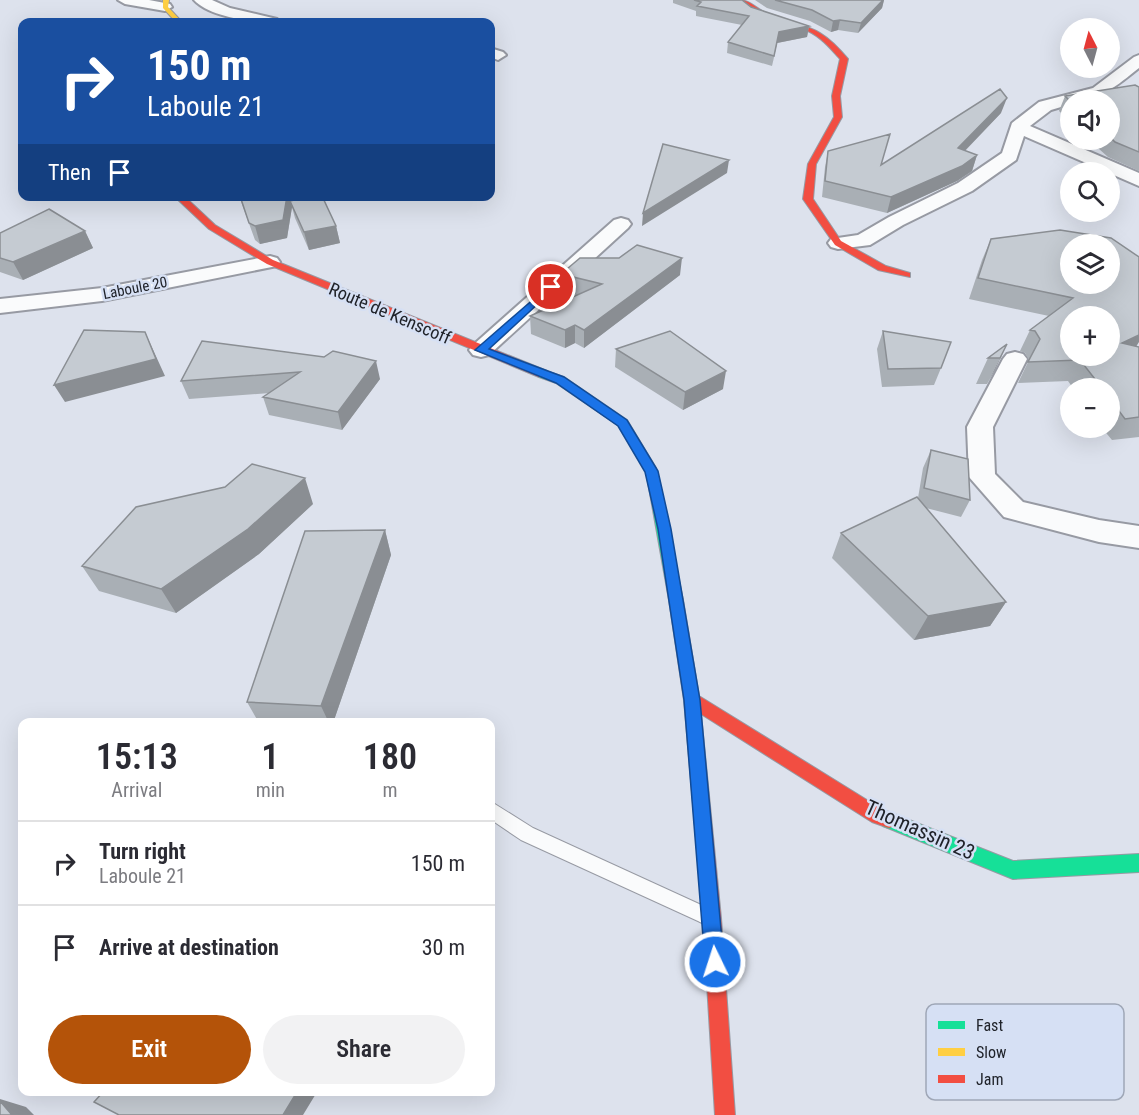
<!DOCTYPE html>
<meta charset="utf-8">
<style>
:root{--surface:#fff;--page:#f2f2f3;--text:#2b2b33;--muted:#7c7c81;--line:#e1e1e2;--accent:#b45309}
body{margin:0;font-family:"Roboto Condensed",sans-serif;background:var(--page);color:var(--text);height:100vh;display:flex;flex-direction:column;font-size:22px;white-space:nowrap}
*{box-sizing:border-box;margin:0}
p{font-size:20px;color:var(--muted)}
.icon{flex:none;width:33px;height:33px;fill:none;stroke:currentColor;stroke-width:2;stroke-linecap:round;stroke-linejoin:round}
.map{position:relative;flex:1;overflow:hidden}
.side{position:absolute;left:18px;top:718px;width:477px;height:378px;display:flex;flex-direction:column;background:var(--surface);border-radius:12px;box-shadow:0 6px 24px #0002}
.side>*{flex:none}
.top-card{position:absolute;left:18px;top:18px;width:477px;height:183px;border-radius:12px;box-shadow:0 6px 24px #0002;background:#1a4fa0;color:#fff;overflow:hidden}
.needle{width:39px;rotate:354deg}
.tools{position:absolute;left:1060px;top:18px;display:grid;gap:12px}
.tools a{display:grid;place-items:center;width:60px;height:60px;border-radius:50%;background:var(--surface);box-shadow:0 6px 24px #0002;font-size:30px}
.pin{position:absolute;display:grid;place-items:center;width:51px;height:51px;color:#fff;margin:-26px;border:3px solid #fff;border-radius:50%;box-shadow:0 2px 6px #0007}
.me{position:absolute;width:66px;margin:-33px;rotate:356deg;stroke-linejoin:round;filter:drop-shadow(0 0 4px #0008)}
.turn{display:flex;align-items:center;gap:21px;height:126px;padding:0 30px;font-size:27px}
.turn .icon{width:78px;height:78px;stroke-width:2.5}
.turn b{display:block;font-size:42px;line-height:51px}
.then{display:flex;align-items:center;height:57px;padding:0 30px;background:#0003;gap:12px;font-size:22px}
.eta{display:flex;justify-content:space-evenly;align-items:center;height:102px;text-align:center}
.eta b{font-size:36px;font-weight:600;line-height:42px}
.primary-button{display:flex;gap:12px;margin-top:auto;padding:12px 30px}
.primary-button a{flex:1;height:69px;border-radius:36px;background:var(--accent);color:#fff;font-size:24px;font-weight:600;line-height:69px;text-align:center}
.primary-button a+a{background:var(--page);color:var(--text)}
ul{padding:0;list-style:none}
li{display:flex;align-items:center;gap:18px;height:84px;padding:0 30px;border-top:2px solid var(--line)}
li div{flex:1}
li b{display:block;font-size:22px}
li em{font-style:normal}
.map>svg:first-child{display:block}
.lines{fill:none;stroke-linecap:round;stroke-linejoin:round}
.lane-casing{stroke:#979aa3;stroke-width:2}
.street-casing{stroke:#979aa3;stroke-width:4}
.fast-casing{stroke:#979aa3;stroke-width:2}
.slow-casing{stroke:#979aa3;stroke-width:2}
.jam-casing{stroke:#979aa3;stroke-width:2}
.lane{fill:#fafbfc;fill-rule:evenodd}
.street{fill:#fafbfc;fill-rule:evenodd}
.fast{fill:#16e098;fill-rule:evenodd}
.slow{fill:#ffcf43;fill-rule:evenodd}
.jam{fill:#f24e42;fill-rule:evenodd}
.wall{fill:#a9afb5}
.shaded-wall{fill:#8a8e93}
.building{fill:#c5cbd2;stroke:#8a8e93;stroke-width:1.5;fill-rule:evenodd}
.route{fill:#1a73e8;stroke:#114b97;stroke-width:1.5}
.labels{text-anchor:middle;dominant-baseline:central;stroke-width:5;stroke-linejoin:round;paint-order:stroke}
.far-street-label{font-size:15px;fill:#20232a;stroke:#d6e0f4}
.street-label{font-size:18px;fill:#20232a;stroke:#d6e0f4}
.near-street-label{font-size:21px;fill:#20232a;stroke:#d6e0f4}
.key{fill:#d6e0f4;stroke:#9fa7b7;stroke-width:1.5}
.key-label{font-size:16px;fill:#20232a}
</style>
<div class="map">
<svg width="1139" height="1115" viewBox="0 0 1139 1115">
<rect width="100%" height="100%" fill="#dde2ed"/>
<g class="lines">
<g class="lane-casing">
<path id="lane" d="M490 801 533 828 710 909 713 915 710 921 704 924 698 921 521 840 490 819Z"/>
</g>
<g class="street-casing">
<path id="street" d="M118 0H149L170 4 172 7 165 11 125 4Z
M194 0H212L230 8 277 19 279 22C257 24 209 17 194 0Z
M490 48 503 52 506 55 498 60 490 57Z
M1139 55V68C1116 86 1102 100 1071 100V104L1051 110 1030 126 1139 173V186L1024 136 1016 160 972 191 903 225 870 245 838 249 831 247 828 243 831 239 858 235 889 217 958 183 1002 153 1012 123 1039 102 1093 88 1134 57Z
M621 218 628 220 631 224 628 228 489 355 481 357 473 355 469 350 473 345 614 220Z
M270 256 277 258 280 262 277 266 102 301 0 313V299L102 288Z
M1015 352 1023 354 1027 359 993 427 995 474 1023 502 1099 520 1139 526V548L1099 542 1004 517 969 477 967 427 1003 359 1007 354Z"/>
</g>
<g class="fast-casing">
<path id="fast" d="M543 370 564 377 627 420 656 468 683 600 681 604H671L669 600 646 471 619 426 556 383 539 377V371Z
M889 812 1013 861 1139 854V872L1013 879 883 826 881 820 883 814Z"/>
</g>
<g class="slow-casing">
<path id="slow" d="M163 0H169L168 7 182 22H176L163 8Z"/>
</g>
<g class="jam-casing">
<path id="jam" d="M740 0C750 0 758 10 768 14 807 29 818 23 848 59L840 96 842 117 816 164 813 199 841 241 886 266 910 273V277L878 270 835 245 803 199 808 164 834 117 832 96 840 59C831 49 821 37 808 31 785 20 759 20 740 0Z
M174 196H184L215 225 273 260 547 371 549 374 547 377H539L267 264 209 229Z
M676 594 681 596 683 600 699 696 883 810 895 814 897 820 895 826 889 828 872 822 701 714 721 918 735 1115H715L703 918 684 700 669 600 671 596Z"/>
</g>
<use href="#lane" class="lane"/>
<use href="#street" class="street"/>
<use href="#fast" class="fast"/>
<use href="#slow" class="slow"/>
<use href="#jam" class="jam"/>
</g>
<path class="wall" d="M673 0H742L751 7 809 26 807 37 777 43 772 66 727 53 728 42 742 25 696 16V11L673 3Z
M755 0H884L882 8 858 33 838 30 831 32 810 21 767 8Z
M1139 87V171L1108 157 1089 140H1110V100H1071V122L1059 111 1065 96Z
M1001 113 965 151 977 155 972 171 957 181 887 213 822 197 825 167 828 151 882 164Z
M239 196H294L293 200 336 226 340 243 309 250 295 218 292 207 287 238 260 244 255 240Z
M85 231 93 248 23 280 0 272V233Z
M991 239 1139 257 1136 346 1139 347V437L1112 440 1102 428H1110V388H1073L1068 381 1018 383 1029 360 1025 353 1020 351 1030 330 1049 316 969 299 982 260Z
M561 274 680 275 584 348 575 343 565 348 531 334 530 316 576 295 562 292Z
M883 331 941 368 934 385 882 387 877 349Z
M202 341 380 379 342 430 269 415 263 397 270 393 189 399 181 381Z
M1007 344 987 384H976L988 358Z
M616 349 723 389 683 410 615 367Z
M931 450 970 500 961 517 926 508 1006 602 990 626 914 640 832 558 841 533 918 498 923 468Z
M313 504 259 554 176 613 99 591 82 566Z
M385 530 391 555 333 723H259L247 702Z"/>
<path class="shaded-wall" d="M883 0H884L882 8 858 33 861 23Z
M840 20 838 30 831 32 833 21Z
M809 26 807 37 777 43 772 66 779 32Z
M1007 98 1001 113 953 163 958 148Z
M977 155 972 171 957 181 887 213 891 197Z
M729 160 727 173 642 226 643 213Z
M287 196H294L293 206 290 201 292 207 287 238 260 244 255 226Z
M336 226 340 243 309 250 304 232Z
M85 231 93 248 23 280 13 262Z
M682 258 680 275 584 348V330Z
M575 325V343L565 348V330Z
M145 332 165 376 65 402 54 385Z
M1139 335V342L1132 353 1122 343Z
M1007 344 995 370 987 384Z
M376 361 380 379 342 430 338 412Z
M726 371 723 389 683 410 685 392Z
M305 478 313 504 259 554 176 613 161 589Z
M385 530 391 555 333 723H329L321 706Z
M1006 602 990 626 914 640 928 616Z
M297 1092H317L303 1115H283Z
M0 1099 26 1107 34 1115H12L0 1101Z"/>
<path class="building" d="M694 0H742L751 7 809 26 779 32 774 56 728 42 749 16 697 6 701 2Z
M775 0H883L861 23 840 20 833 21 812 10Z
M1135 85 1139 87V152L1115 142 1110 137V100H1071V102L1065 96Z
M1000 89 1007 98 958 148 977 155 962 166 891 197 825 181 828 151 890 134 881 165Z
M663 144 729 160 643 213Z
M240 196H287L283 220 255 226 249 223Z
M311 196H322L336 226 304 232 290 201Z
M49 209 85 231 13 262 0 258V233Z
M1060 230 1111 238 1139 257V335L1122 343 1139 347V417L1125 419 1110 399V388H1102L1080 360 1028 362 1040 339 1035 331 1030 330 1073 298 978 278 991 239ZM1071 244H1110V284H1071ZM1071 316H1110V356H1071Z
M637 245 682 258 584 330 575 325 565 330 530 316 602 284 561 274 580 258H619Z
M84 330 145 332 156 359 54 385Z
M670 331 726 371 685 392 616 349Z
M883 331 951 342 941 368 888 369Z
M202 341 324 357 333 351 376 361 338 412 263 397 300 372 181 381Z
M1007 344 1000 358H988Z
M931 450 968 459 970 500 924 488Z
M252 464 305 478 248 529 161 589 82 566 136 507 225 487Z
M917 497 1006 602 928 616 841 533Z
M385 530 321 706 247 702 305 531Z
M103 1092H297L283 1115H119L94 1102Z
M0 1101 12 1115H0Z"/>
<path class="route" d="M551 284 554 285V289L489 349 564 377 627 420 658 471 671 529 700 700 724 962 721 969 715 971 708 969 705 962 684 700 658 529 645 472 618 426 556 383 475 350Z"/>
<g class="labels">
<g class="far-street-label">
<text transform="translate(135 288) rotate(-11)">Laboule 20</text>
</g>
<g class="street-label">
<text transform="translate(390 313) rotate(23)">Route de Kenscoff</text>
</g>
<g class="near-street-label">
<text transform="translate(920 830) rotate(24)">Thomassin 23</text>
</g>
</g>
<rect x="926" y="1004" width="198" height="96" rx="9" class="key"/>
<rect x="938" y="1021" width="27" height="8" fill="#16e098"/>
<rect x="938" y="1048" width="27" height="8" fill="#ffcf43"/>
<rect x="938" y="1075" width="27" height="8" fill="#f24e42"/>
<g class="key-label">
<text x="976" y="1031">Fast</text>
<text x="976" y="1058">Slow</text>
<text x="976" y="1085">Jam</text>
</g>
</svg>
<div class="tools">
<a><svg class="needle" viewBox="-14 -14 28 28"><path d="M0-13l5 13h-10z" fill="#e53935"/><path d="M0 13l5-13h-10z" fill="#7c7c81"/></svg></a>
<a><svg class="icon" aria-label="sound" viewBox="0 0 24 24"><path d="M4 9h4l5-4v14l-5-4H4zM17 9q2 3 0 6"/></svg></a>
<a><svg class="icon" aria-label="search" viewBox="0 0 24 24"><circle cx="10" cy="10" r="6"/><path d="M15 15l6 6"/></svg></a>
<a><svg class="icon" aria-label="layers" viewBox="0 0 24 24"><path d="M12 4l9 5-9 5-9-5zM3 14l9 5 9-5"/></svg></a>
<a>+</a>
<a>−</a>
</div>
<div class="pin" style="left:551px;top:287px;background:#d93025"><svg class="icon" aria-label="arrive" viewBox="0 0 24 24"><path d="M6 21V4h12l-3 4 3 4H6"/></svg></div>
<svg class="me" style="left:715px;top:962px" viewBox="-20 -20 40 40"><circle r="17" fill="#1a73e8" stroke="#fff" stroke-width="3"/><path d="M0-11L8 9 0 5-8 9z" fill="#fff"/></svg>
<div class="top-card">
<div class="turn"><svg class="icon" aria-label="right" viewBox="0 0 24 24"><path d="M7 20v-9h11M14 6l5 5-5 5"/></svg><div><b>150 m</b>Laboule 21</div></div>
<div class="then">Then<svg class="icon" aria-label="arrive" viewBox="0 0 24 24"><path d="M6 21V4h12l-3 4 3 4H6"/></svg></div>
</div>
<section class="side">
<div class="eta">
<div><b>15:13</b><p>Arrival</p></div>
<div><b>1</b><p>min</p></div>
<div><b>180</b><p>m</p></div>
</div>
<ul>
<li><svg class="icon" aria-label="right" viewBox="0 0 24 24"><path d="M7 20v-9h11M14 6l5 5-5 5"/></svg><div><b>Turn right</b><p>Laboule 21</p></div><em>150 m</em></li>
<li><svg class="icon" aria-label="arrive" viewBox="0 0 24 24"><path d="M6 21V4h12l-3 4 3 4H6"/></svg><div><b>Arrive at destination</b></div><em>30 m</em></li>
</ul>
<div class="primary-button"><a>Exit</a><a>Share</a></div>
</section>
</div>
